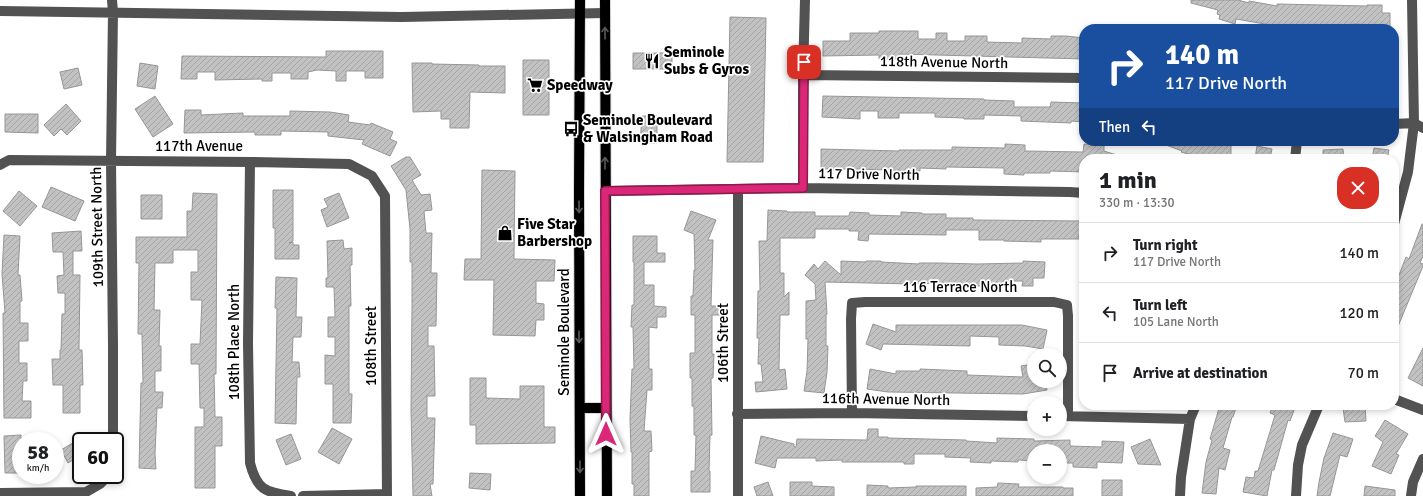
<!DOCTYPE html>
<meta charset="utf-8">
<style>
:root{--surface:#fff;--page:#f6f6f6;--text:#202124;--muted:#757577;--line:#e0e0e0}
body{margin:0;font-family:Signika,sans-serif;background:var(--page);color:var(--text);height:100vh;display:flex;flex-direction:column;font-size:15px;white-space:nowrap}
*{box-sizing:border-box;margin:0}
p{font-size:13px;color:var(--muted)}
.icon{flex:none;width:22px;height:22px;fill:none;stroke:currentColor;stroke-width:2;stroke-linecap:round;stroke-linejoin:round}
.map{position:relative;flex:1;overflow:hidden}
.details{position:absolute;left:1079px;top:154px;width:320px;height:256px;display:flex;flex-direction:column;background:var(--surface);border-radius:16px;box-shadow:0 2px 6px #0003}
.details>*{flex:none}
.guide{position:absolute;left:1079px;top:24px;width:320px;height:122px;border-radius:16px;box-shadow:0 2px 6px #0003;background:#1a4fa0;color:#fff;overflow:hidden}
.fabs{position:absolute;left:1027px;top:348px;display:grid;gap:8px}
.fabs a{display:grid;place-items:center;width:40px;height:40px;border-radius:50%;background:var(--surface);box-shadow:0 2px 6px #0003;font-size:20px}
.speed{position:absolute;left:12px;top:432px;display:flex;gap:8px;font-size:20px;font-weight:700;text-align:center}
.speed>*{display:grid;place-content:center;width:52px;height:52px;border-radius:50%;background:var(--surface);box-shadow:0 2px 6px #0003;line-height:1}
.speed small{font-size:10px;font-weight:400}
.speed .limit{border:2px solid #111;border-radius:6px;background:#fff;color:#111}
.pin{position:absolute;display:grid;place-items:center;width:34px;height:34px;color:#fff;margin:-17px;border-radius:8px;box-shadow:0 2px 6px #0006}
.me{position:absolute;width:44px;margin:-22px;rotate:0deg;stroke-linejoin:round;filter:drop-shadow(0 0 3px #0008)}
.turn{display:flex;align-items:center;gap:14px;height:84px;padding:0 20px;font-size:18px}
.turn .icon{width:52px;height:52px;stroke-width:2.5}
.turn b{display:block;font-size:28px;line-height:34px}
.then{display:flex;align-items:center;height:38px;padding:0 20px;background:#0003;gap:8px;font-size:15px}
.round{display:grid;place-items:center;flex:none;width:42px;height:42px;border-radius:16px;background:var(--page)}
.summary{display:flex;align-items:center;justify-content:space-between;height:68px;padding:0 20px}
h1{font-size:24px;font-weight:700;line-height:30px}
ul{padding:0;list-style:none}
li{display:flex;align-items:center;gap:12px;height:60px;padding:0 20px;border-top:1px solid var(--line)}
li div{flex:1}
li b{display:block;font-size:15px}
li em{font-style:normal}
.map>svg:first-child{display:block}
.building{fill:url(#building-hatch);stroke:#969696}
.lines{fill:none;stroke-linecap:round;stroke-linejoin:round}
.major-casing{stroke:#dbdbdb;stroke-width:12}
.minor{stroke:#525252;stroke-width:10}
.major{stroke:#000;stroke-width:10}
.oneway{stroke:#595959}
.route-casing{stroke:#8e194d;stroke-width:10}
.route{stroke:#db2777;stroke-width:7}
.labels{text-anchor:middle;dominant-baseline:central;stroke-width:3.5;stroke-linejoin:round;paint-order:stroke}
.poi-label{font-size:15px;font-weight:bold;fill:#000;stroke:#fff;text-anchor:start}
.street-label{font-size:15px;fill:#000;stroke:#fff}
</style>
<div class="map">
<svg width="1423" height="496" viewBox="0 0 1423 496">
<defs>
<pattern id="building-hatch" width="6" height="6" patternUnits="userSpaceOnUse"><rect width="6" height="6" fill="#c2c2c2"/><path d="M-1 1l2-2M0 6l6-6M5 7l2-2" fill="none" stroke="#a5a5a5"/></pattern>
</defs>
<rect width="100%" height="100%" fill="#fff"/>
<path class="building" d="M1191 0H1238L1249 3V1L1277 6V4L1367 6V5H1382V13H1390V29H1374V25L1353 24V29L1276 28V26L1236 19 1235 24 1219 19 1220 15 1217 14 1218 10 1191 3Z
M730 17 766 18 763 162H727Z
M879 31H918V39H936V33H947V41H965V36H987V42L1022 43V38L1051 39V36H1066L1084 38V59L899 54V59H879V55L823 56V41H850V33H879Z
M326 51H383V78H365V71H346V81H336V71L317 70 308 72V79H291V73H272V81H262V79L215 80V72H197V79H181L182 56 326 57Z
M633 53H672V69H633Z
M523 60H549V115H523Z
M140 63 158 66 155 89 137 86Z
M412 63H432V64L479 65V66H505V93L470 92 469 128H450V119H441V111L413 112Z
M78 68 82 85 64 89 60 72Z
M155 96 173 124 153 137 135 109Z
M823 96 984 99V100L1014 101V107H1050L1051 102 1084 103V122L1071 121V123L1021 121V116L984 115V119H964V118L935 117V113H899V118H878V111H860V119L822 117Z
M66 104 81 121 67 135 61 129 54 136 44 125Z
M185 110H201V115L243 113V116H290V111L330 112 349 115 348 122 370 125 371 123 393 132 390 139 397 142 390 156 362 144 364 140 328 136V132L281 131V135H255V132L184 133Z
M5 114H38V133L5 132Z
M642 116H657V143H640Z
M1158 141 1231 142V159H1206L1181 152 1182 151 1158 142Z
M1005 144 1025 145V151L1083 152 1084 144 1104 145V151L1123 157V159H1084V172L1050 171V173H1024V175L1004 174V168L946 167V169L920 168V171L857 169V171H847V169H821V149L899 151V150H952V147L1005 148Z
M1257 146 1272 149 1270 159H1255Z
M1374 148 1389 150 1387 159H1372Z
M1343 149 1344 159H1323V150Z
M406 157H410L421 175 412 180 421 195 430 194 432 210 424 211 426 233H432L431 273H437L436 326H428V346H434L435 396H427V418H435L433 484H430L432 496H413L411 411 412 307V262H410V229L406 190 391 166Z
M482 170 515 171 514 259 555 260 554 281H536V303L544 304V320H536L535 336 493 335 494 280H464L465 259H481Z
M51 187 84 201 75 221 42 207Z
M273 190H293V241L289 243 293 242V245H299V259H275V228H273Z
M19 191 37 206 20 226 3 211Z
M193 193 217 194 216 374H214L215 417H222V446H215V488H195V427H204V408H200L199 364H191V344H200L202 300H191V272H198V250H173V263H155L154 310H160L159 346H161V371H155V392H163L162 408H157L155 454 156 469 139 468 141 383H143L142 334H138L139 263H136V237H187V211H192Z
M339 193 349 218 327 227 321 210 328 207 324 199Z
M141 195H162V219H141Z
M768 210 787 211V212H815V216H849L850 212 869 213V215L901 216V212L922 213V214H946V218H973V220L1084 221V235L1079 234V239H1041V242L1004 241V240H979V230H946V235L869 234 868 241 858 240 859 231H849V229H815V238H780V273H784V297L789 292V315H780L779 370 785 369 787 389 756 392 755 382H763L761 364H758L759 338H757L758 291H760L759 241H767Z
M691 211 716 220 708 240H713L711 306H720V315H712V354H714L713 378H711L712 435H710L709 471H710V492H691V471H695L696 435H694V406H692V378H690V353H695V315H691V296H693L694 270H695L694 234 684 230Z
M1422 224H1423V256L1420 263 1423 264V266L1394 336V288L1406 257 1409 259Z
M81 231 82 251H73V275H80L79 350H82L83 385H80V413H63V385H53L52 359H60V350H61L62 314H65V293H58L57 276 64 275 63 252H53L52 233Z
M4 235 20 236 18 275H20L22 301H20V323H28V341H19V363H27V381H23L22 401H31V418H4L3 313H5L2 274Z
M633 236H657V253H665V262H644V285H654V306L666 307V317H657V328L649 327V369H652V390H647L644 431H651L652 451 649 452V496H634V484H632V452H631L630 419 632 369H634L633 327H631L632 305H634V262H633Z
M343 240 344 249 352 248V265H350L351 306H349V394H352L351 423H333V384H325V355L335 356V337H328V317H335L334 287H326V278H328L327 241Z
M825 261 841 275V261L866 262V261H881V262L919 264V263H939L977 264 1023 263V261L1045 262 1044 278H1033V286H1022L1023 281H1004V286H970V284H945V283L912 284 825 282 827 314H826V346H828L827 372 824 393 804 391 807 371 808 339H806V301L816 300 815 284 805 275 814 264 818 269Z
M276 277 297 278 296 317H302L301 337H293L292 362H299L300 377H297L296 424 275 423 277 308H275Z
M873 324 896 332V325H1022L1047 330 1043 349 1025 346 999 345V337L970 336V346L883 344 881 350 866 344Z
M1423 348V386L1408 378Z
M1034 364V381H1045L1047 390 1023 394 888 392 867 389 870 369 896 374V371H920V369L967 371V375L1023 377 1021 366Z
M470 378H486V398L520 399V386H544V427H555V443L476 444V425H470Z
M1220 405H1237L1233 417H1232L1223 448 1230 450 1225 470 1219 468 1216 494 1202 493 1206 462 1212 440 1210 439Z
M1273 405H1296L1290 421 1288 420 1274 470H1272L1267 496 1243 492 1246 477 1254 478 1255 471H1258L1275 415 1270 413Z
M1365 406 1366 421 1345 422 1343 408Z
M1385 420 1408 434 1396 454 1399 455 1391 474 1372 466 1383 442 1375 436Z
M332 428 352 439 339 464 318 452Z
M868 429H878V437H888V438L966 440V441L997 443V438L1034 439V441L1070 440V446L1102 447V441L1124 442 1122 463 1097 462V468L1073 467V463H1060V451H1034L1033 461 1018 460V462L991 461V463L970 462 971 458 945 457V454H914V464H904V462H842V460L816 461V458H777L775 468 755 463 761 436 794 444V447H796L797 439 867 440Z
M1333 433 1353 439 1347 457 1340 455 1330 496H1317L1319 482 1324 458Z
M291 434 301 459 286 465 276 440Z
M21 435V473H5L4 436Z
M81 438V455L68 463 61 450Z
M1150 439 1161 465 1138 464 1131 447Z
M470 473 491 474 490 490 469 488Z
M1102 480H1122V496H1102Z
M768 482 773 496H757L754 487Z
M790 482H812V486L834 487V496H790Z
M998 483 1019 484 1018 487H1063V488H1073V496H976V488L997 487Z
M867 485 888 486V488L916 487V486H966V496H867Z
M1365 486 1395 490V496H1364Z"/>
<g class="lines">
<g class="major-casing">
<path id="major" d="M580 0 579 191 580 496
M605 0 607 496
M580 408H606"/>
</g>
<path class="minor" d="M112 0 113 12 111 161 113 345V441
M0 11 402 17 605 13
M803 75 1084 78
M1394 124 1414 123 1423 128
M1295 159 1297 141
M250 162 248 344 250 463C257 490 265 492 291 496
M0 165 9 160 250 162 349 164 372 176 385 196 387 496
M803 188V75L805 0
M605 191 803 188 1070 192 1084 193
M1394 224 1408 172 1414 123 1412 0
M1394 399 1423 410
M852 413 851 319 852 303 865 302H1054L1067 305 1068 316V416
M737 414 852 413 1034 416
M1060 416 1190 419
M0 493 86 492 100 484 109 475
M303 496 387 494
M738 496V190
M1180 496 1181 477 1190 419 1196 405
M1296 496 1298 465 1302 445 1319 405
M1411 496 1413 482 1423 459"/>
<use href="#major" class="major"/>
</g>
<defs><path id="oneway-shaft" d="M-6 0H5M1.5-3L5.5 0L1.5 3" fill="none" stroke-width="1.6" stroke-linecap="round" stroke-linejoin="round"/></defs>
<g class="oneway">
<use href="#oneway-shaft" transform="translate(605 33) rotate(-90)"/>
<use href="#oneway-shaft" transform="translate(605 163) rotate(-90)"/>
<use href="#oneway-shaft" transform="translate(579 207) rotate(90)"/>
<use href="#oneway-shaft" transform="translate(579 337) rotate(90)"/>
<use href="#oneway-shaft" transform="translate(580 467) rotate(90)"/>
</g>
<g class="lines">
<g class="route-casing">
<path id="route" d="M606 434 605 191 803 188 804 62"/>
</g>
<use href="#route" class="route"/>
</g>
<defs>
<g id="restaurant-bare" transform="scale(1.2)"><path d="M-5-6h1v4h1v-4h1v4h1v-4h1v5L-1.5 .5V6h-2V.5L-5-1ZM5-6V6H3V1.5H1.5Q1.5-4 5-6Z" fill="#000" stroke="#fff" stroke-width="2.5" paint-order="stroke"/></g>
<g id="supermarket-bare" transform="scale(1.2)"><path d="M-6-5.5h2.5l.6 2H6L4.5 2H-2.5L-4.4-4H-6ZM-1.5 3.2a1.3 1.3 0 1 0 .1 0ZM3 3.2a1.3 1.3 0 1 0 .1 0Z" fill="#000" stroke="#fff" stroke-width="2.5" paint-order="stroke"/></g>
<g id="bus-bare" transform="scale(1.2)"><path d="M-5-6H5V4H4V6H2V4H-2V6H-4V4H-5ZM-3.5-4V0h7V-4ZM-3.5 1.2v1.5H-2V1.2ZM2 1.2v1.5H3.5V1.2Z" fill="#000" stroke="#fff" stroke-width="2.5" paint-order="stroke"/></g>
<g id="shop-bare" transform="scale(1.2)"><path d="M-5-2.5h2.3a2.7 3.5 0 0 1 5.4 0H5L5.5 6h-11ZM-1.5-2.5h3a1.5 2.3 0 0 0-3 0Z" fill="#000" stroke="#fff" stroke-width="2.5" paint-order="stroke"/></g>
</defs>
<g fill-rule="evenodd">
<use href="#restaurant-bare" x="652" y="61"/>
<use href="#supermarket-bare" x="535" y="85"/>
<use href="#bus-bare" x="571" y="129"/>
<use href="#shop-bare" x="505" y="233"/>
</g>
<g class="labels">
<g class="poi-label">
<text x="664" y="52">Seminole<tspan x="664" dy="17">Subs &amp; Gyros</tspan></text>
<text x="547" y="85">Speedway</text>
<text x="583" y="120">Seminole Boulevard<tspan x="583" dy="17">&amp; Walsingham Road</tspan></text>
<text x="517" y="224">Five Star<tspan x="517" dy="17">Barbershop</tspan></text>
</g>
<g class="street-label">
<text transform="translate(944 62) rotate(1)">118th Avenue North</text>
<text x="199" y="146">117th Avenue</text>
<text transform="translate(869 174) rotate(1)">117 Drive North</text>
<text transform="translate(97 227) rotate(-91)">109th Street North</text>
<text x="960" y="287">116 Terrace North</text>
<text transform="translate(564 332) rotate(-90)">Seminole Boulevard</text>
<text transform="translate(234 342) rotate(-90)">108th Place North</text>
<text transform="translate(723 343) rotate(-90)">106th Street</text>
<text transform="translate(371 346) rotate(-90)">108th Street</text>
<text transform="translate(886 399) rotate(1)">116th Avenue North</text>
</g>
</g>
</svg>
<div class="fabs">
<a><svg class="icon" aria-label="search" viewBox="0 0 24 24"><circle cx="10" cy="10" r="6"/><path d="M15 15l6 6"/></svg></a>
<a>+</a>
<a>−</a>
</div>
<div class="speed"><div>58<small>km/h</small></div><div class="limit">60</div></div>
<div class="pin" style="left:804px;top:62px;background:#d93025"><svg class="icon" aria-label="arrive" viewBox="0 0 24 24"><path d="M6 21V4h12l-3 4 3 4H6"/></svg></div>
<svg class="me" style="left:606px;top:434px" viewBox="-20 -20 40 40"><path d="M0-17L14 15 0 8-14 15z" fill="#db2777" stroke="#fff" stroke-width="4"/></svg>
<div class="guide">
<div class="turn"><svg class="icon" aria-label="right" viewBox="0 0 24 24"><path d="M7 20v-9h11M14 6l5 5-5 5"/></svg><div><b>140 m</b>117 Drive North</div></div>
<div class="then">Then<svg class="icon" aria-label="left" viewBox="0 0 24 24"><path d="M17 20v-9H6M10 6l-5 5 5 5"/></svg></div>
</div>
<section class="details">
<div class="summary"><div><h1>1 min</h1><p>330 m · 13:30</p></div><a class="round" style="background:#d93025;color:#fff"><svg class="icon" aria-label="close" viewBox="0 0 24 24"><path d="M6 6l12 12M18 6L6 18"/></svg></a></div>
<ul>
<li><svg class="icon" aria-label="right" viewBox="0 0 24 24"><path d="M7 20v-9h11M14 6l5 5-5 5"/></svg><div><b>Turn right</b><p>117 Drive North</p></div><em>140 m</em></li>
<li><svg class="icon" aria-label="left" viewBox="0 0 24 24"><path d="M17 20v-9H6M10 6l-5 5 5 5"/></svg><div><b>Turn left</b><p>105 Lane North</p></div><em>120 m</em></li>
<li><svg class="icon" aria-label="arrive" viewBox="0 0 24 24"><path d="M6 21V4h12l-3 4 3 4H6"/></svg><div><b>Arrive at destination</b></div><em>70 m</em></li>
</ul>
</section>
</div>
